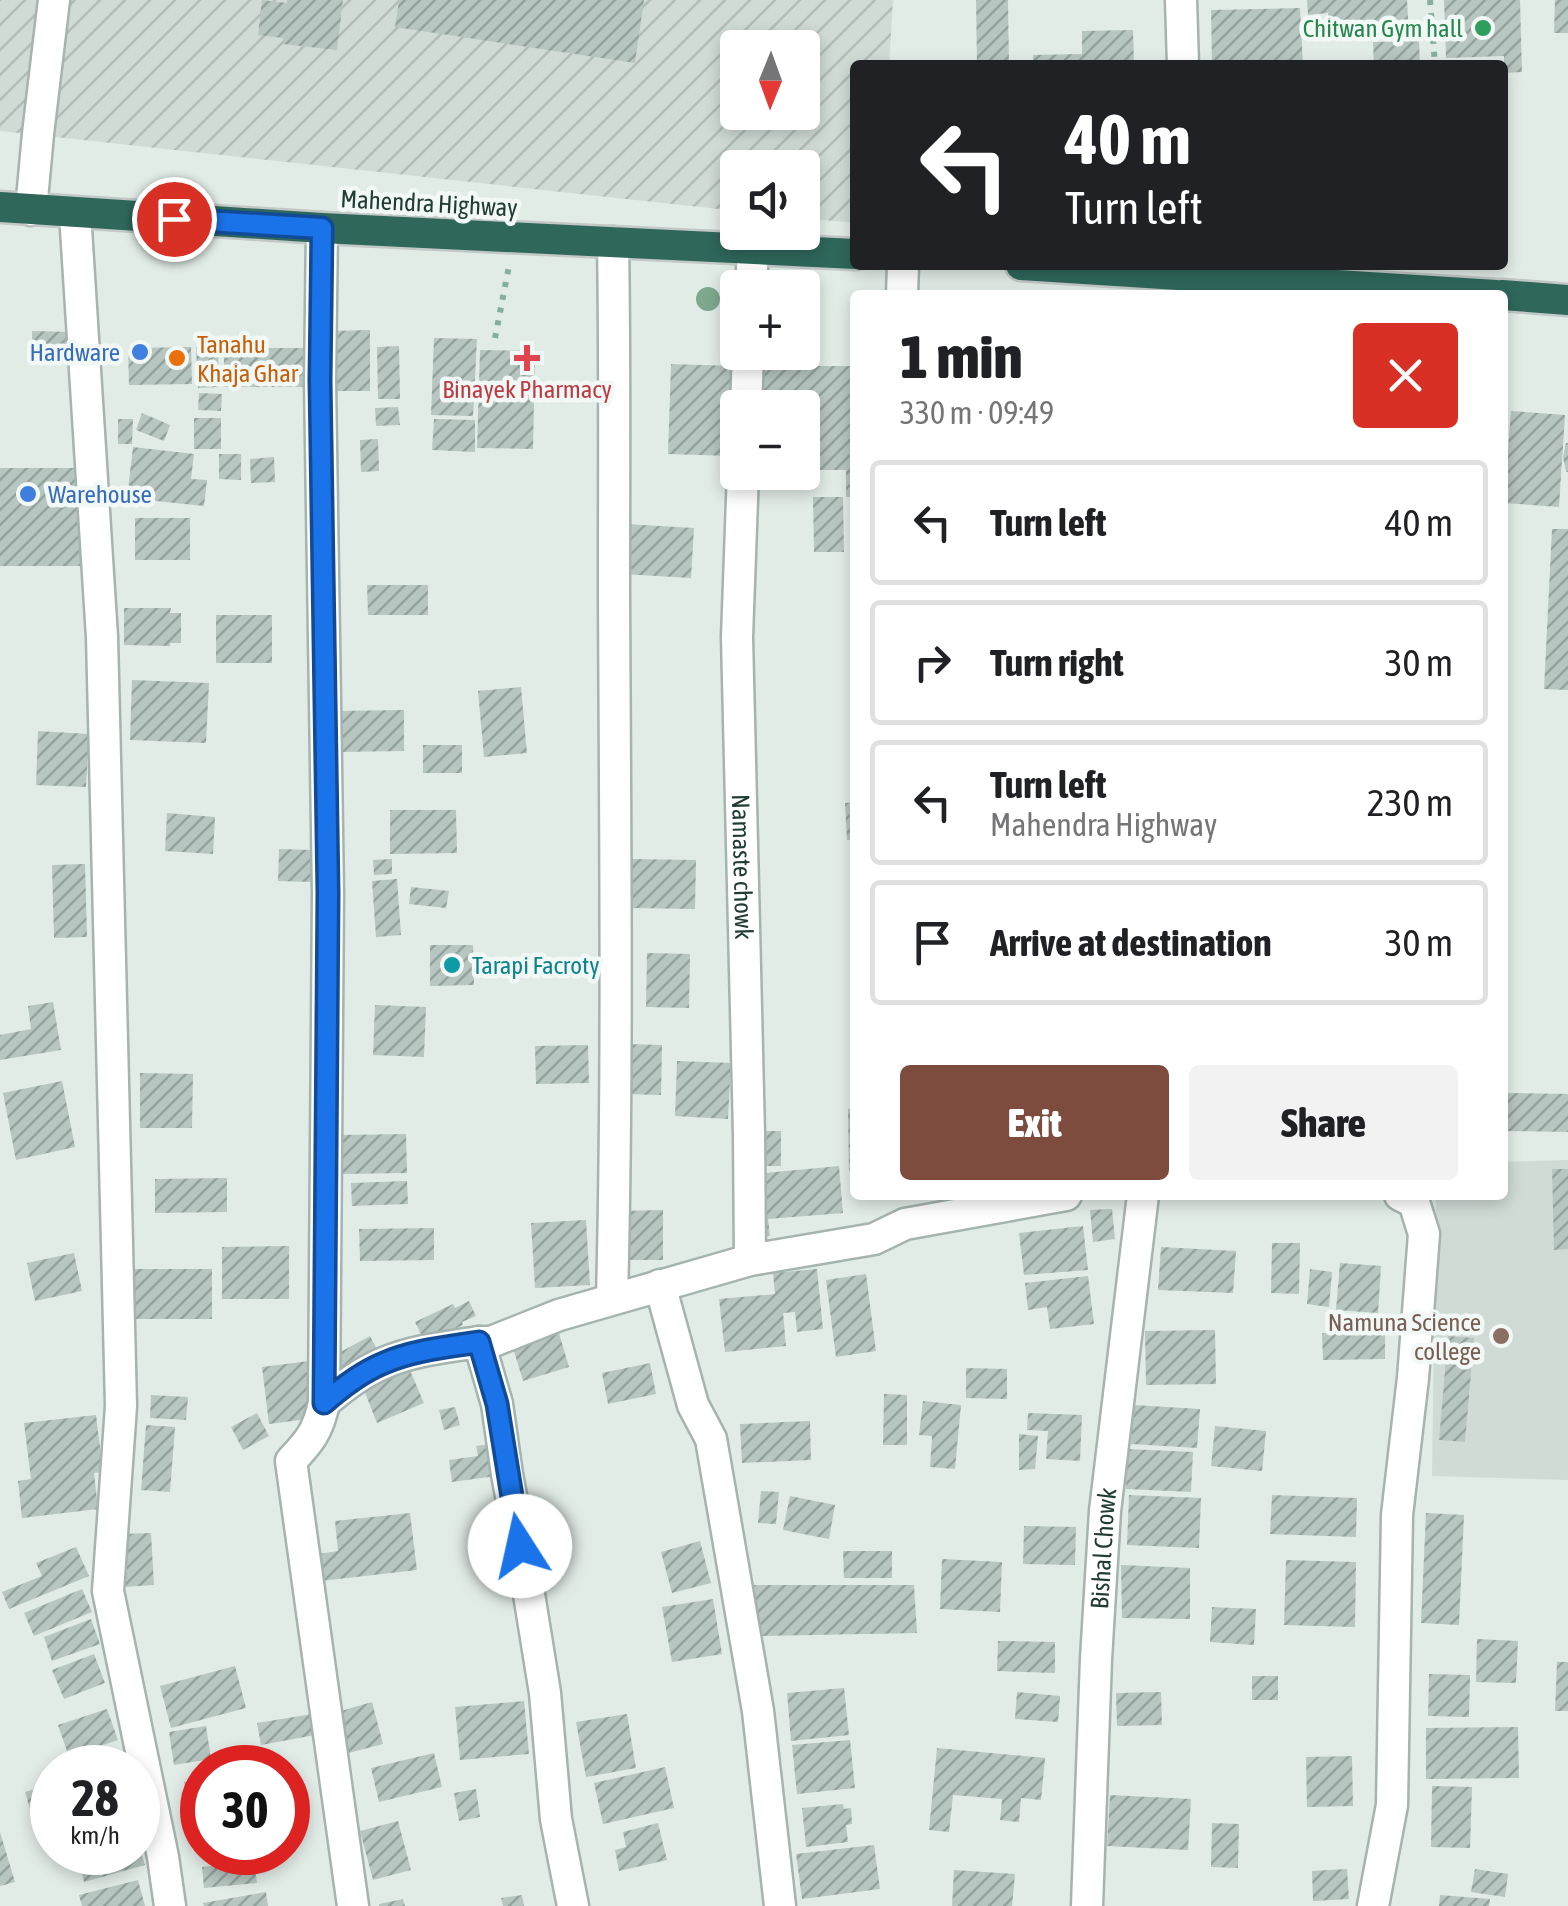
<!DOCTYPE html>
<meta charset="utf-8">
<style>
:root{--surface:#fff;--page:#f2f2f2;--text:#202124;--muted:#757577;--line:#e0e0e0;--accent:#7d4c3e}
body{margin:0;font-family:"Asap Condensed",sans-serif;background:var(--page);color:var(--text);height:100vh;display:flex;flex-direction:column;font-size:38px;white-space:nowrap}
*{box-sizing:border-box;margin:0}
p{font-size:32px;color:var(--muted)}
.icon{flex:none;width:55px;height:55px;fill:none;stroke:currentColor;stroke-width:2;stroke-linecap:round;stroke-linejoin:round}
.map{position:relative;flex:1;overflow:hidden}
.panel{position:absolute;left:850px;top:290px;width:658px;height:910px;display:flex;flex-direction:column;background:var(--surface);border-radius:10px;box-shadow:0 5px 15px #0003}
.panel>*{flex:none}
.top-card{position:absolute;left:850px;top:60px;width:658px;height:210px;border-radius:10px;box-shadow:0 5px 15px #0003;background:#202124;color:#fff;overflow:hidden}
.needle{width:65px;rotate:181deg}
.buttons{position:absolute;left:720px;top:30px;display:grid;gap:20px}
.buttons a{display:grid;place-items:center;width:100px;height:100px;border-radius:10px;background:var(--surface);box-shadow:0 5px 15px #0003;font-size:50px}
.speed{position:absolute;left:30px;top:1745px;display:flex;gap:20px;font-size:50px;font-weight:700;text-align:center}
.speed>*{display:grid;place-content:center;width:130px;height:130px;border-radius:50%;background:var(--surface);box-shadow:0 5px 15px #0003;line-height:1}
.speed small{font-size:25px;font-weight:400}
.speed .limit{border:15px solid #d22;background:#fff;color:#111}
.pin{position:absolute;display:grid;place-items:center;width:85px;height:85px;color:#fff;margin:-42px;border:5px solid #fff;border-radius:50%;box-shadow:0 2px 10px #0007}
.me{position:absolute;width:110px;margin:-55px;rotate:350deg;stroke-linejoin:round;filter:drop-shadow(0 0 8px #0008)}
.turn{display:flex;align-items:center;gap:35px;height:210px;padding:0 50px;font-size:45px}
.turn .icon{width:130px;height:130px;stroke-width:2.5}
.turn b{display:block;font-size:70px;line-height:85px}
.round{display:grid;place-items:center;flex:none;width:105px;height:105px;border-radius:10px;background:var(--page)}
.headline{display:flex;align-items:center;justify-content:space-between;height:170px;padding:0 50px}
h1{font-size:60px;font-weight:800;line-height:75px}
.button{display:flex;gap:20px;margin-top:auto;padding:20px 50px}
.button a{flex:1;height:115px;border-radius:10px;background:var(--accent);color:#fff;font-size:40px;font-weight:800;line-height:115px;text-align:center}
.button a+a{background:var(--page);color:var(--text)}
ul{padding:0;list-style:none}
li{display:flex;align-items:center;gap:30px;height:125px;margin:0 20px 15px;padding:0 30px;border:5px solid var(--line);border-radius:10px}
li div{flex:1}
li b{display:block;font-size:38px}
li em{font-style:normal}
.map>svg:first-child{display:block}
.built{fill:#d0dbd6}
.industrial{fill:url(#industrial-furrows);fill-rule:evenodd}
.building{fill:url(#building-hatch)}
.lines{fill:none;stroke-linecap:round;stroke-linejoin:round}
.minor-casing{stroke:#a5b4ae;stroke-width:35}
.highway-casing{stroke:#c1c8c6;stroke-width:35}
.path{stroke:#83aea0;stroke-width:6;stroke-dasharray:5 8;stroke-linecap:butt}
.minor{stroke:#fff;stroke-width:30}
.highway{stroke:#2f675b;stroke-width:30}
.tree{fill:#7ea98f}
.route-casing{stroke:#114b97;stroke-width:25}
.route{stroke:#1a73e8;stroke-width:18}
.leisure-dot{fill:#2e9e5b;stroke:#f2f8f5;stroke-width:4}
.shop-dot{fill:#3f7fe0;stroke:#f2f8f5;stroke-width:4}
.food-dot{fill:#e8710a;stroke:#f2f8f5;stroke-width:4}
.health-dot{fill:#e0444e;stroke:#f2f8f5;stroke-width:4}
.culture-dot{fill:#0f9aa8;stroke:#f2f8f5;stroke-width:4}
.education-dot{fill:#8d6e63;stroke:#f2f8f5;stroke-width:4}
.labels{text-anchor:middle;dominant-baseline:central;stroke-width:9;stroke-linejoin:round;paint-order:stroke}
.leisure-label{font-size:25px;fill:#27864d;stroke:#f2f8f5;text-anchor:end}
.street-label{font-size:25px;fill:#223c35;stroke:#f2f8f5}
.food-label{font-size:25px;fill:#c56008;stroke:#f2f8f5;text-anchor:start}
.shop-label{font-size:25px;fill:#366cbe;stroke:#f2f8f5;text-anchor:end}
.health-label{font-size:25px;fill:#be3a42;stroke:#f2f8f5}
.culture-label{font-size:25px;fill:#0d838f;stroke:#f2f8f5;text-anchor:start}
.education-label{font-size:25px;fill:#785e54;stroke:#f2f8f5;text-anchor:end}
</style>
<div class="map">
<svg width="1568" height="1906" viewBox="0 0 1568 1906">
<defs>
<pattern id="industrial-furrows" width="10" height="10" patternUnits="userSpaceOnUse" patternTransform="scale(2.5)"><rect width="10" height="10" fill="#d0dbd6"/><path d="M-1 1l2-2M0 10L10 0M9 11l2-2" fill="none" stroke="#b2bdb8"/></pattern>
<pattern id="building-hatch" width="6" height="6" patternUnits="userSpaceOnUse" patternTransform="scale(2.5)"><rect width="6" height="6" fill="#b7c6c0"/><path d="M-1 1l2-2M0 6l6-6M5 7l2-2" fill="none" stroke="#94a29d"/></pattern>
</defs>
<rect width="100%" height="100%" fill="#e2ece7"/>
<path class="built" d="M1568 1160V1480L1432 1476 1436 1195H1502L1503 1162Z"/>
<path class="industrial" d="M0 0H893L889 65H855V223L803 218 802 168H738L737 211 0 131ZM738 48H802V112H738Z"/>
<path class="building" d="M262 0 287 3V0H343L337 50 283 44V38L258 35Z
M399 0H644L635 63 395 27Z
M976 0H1008L1009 65H977Z
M1307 0H1407L1409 35 1329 40 1328 13 1308 15Z
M1444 0H1520L1522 72 1504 73V56L1446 58Z
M1555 0H1568V33H1554Z
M1300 8 1303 65H1212L1211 10Z
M1133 30 1134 65H1033V55L1082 54V31Z
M1419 41 1420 65H1374L1373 42Z
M370 330V391H330V331Z
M32 331 74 332 73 364 32 363Z
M434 338 477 339 473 416 431 415Z
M218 346 219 387 198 388 196 347Z
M399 346 400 399H378L377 347Z
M191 347 192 384 129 385 128 348Z
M224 348H310V387H224Z
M480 350 535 351 533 449 477 448Z
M671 364 734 366 732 456 668 454Z
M758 366H851L850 434H855V497H846V470H818V426H802V408H757Z
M199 393 222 394 221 411 198 410Z
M398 407 400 425 376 426 375 408Z
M1511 411 1565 415 1559 507 1504 503Z
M142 413 170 425 164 441 136 430Z
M194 418H221V449H194Z
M118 419H133L132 444H118Z
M434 419 475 420V452L432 450Z
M378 439 379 471 361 472 360 440Z
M1566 443H1568V472H1566L1563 457Z
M133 447 194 454 191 479 207 480 204 506 127 498Z
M219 454H241V480L219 479Z
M274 457 275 482 251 483 250 459Z
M0 468H80V566H0Z
M813 497H843L844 552H814Z
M135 518H190V560H135Z
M626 524 694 528 691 578 623 574Z
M1552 529H1568V690L1544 689Z
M1502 543H1508V579H1502Z
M367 585H428V615H368Z
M124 608H171L170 613H181V643H170V646L124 645Z
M216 615H272V663H216Z
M132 680 209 683 206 743 130 740Z
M521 687 527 753 484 757 478 691Z
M404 710V751L339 752 338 711Z
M38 731 89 734 86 787 36 785Z
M423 745H462V773H423Z
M855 802V840H847L845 803Z
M390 810H456L457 853 390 854Z
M167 813 215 817 213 854 165 851Z
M279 849 313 850 311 882 278 881Z
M392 859V874L374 875 373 860Z
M629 859 696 860 695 909 629 908Z
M85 864 87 937 54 938 52 865Z
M397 879 401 935 376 937 372 881Z
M411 887 449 891 446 908 409 904Z
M430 945H473L474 985 430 986Z
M647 953 690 954 689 1008 646 1007Z
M53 1002 61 1050 0 1060V1035L31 1029 28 1006Z
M375 1005 426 1007 424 1057 373 1055Z
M625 1044 662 1045 661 1095 624 1094Z
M588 1045 589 1083 536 1084 535 1046Z
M677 1061 731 1063 728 1119 675 1116Z
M140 1073 193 1074 192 1128H140Z
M62 1081 75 1147 16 1160 3 1093Z
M1502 1093 1568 1094V1132L1502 1131Z
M848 1109H855V1171H849Z
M755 1131H781V1166H754Z
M406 1134 407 1173 342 1174 341 1135Z
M839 1166 843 1213 768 1219 770 1236 758 1237 753 1174Z
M1552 1169H1568V1249L1554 1250Z
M227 1178V1212L155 1213V1179Z
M407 1181 408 1204 352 1206 351 1183Z
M1112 1209 1115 1239 1093 1242 1090 1210Z
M663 1210V1260H621V1211Z
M586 1220 590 1285 535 1288 531 1223Z
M1083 1226 1088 1270 1024 1275 1019 1233Z
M434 1228V1260L360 1261 359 1229Z
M1272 1243H1300L1299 1294 1271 1293Z
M289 1246V1299H222V1247Z
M1161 1247 1236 1251 1233 1293 1158 1290Z
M74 1253 82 1291 35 1301 27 1263Z
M1340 1263 1381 1266 1378 1313 1336 1310Z
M135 1269H212V1319H135Z
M817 1269 823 1329 797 1332 795 1312 783 1313 786 1346 725 1352 719 1299 775 1294 773 1273Z
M1310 1269 1332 1272 1329 1307 1307 1304Z
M866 1274 876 1351 836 1357 826 1280Z
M1088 1276 1094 1324 1050 1329 1047 1307 1028 1310 1025 1283Z
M469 1301 476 1316 462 1322 463 1325 425 1343 415 1322 453 1304 455 1308Z
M556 1323 569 1367 523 1381 510 1338Z
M1215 1330 1216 1384 1146 1385 1145 1331Z
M1385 1332V1359L1323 1360 1322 1333Z
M370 1336 382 1359 347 1377 335 1355Z
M1448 1336 1474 1338 1465 1442 1439 1440Z
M309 1361 316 1418 269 1424 262 1367Z
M406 1361 424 1403 377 1423 360 1380Z
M650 1363 656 1394 608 1404 602 1373Z
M966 1368 1007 1369V1399L966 1398Z
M884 1394 907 1395V1445H883Z
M151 1395 188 1397 186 1420 150 1418Z
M923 1401 961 1405 955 1469 930 1467 932 1436 919 1435Z
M1134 1405 1200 1409 1197 1448 1131 1444Z
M455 1407 460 1425 444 1430 439 1410Z
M257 1413 269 1436 243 1450 231 1427Z
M1028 1413 1082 1415 1080 1461 1046 1459 1048 1431 1027 1430Z
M96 1415 103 1472 94 1473 98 1509 22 1518 18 1481 31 1479 24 1423Z
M810 1421 811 1460 742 1463 740 1424Z
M146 1425 175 1427 170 1492 141 1490Z
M1215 1426 1266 1431 1262 1471 1211 1466Z
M1019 1434 1038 1436 1035 1469 1019 1470Z
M491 1444 496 1476 452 1482 449 1460 478 1456 476 1446Z
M1127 1449 1193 1452 1191 1492 1126 1489Z
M761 1491 779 1492 776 1524 758 1523Z
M1129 1495 1201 1498 1199 1548 1127 1545Z
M1272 1495 1357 1498 1356 1537 1270 1534Z
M790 1496 835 1505 829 1539 783 1530Z
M410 1513 417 1570 321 1581 318 1554 338 1551 335 1521Z
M1426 1513 1464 1515 1459 1625 1421 1623Z
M1024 1526 1076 1527 1075 1565 1023 1564Z
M151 1533 154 1585 123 1587 120 1534Z
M700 1541 711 1583 672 1593 661 1552Z
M76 1547 89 1576 9 1609 2 1592 42 1576 36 1563Z
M843 1551H892V1578H844Z
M942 1559 1002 1562 1000 1612 940 1609Z
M1286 1560 1356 1562 1355 1627 1284 1625Z
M1121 1565 1190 1568V1619L1122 1618Z
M754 1585H914L917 1633 757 1636Z
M82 1589 92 1612 34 1636 24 1613Z
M713 1599 722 1654 672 1662 662 1607Z
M1212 1607 1256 1609 1254 1645 1210 1642Z
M91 1619 100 1644 52 1661 44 1637Z
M1477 1639 1518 1641 1516 1683 1476 1682Z
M998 1641 1055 1642V1673L997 1671Z
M94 1654 105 1683 64 1699 52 1670Z
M1557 1662H1568V1711H1555Z
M235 1666 246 1708 171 1728 160 1686Z
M1429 1674 1470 1675 1469 1717 1428 1716Z
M1252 1676H1278V1700H1252Z
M844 1688 849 1735 791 1741 787 1693Z
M1017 1692 1060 1696 1058 1722 1015 1719Z
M1161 1692 1162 1725 1117 1726 1116 1693Z
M524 1701 529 1754 460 1760 455 1707Z
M372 1702 383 1744 345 1754 334 1713Z
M107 1709 118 1740 69 1757 58 1725Z
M312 1714 315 1735 261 1745 257 1723Z
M627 1714 636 1768 586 1777 576 1722Z
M206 1726 211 1759 174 1765 169 1732Z
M1518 1727 1519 1778 1426 1779V1728Z
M850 1740 855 1788 797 1794 792 1745Z
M937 1748 1045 1758 1041 1800 1021 1798 1019 1822 1000 1820 1002 1799 953 1795 949 1832 929 1830Z
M434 1753 442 1787 379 1802 371 1768Z
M1352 1756 1353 1806 1307 1807 1306 1757Z
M665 1767 674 1808 603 1824 594 1783Z
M202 1779V1824L192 1826 184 1782Z
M52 1784V1827L42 1830 40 1824 35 1826 25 1792Z
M1432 1786 1472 1787 1470 1848 1431 1847Z
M476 1789 480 1817 459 1821 454 1793Z
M1110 1795 1191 1799 1188 1850 1107 1846Z
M843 1804 844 1809 851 1808 852 1824 846 1825 848 1842 806 1847 802 1808Z
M398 1821 411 1870 373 1880 360 1831Z
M658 1823 667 1860 619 1871 615 1850 626 1847 623 1832Z
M1212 1823 1239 1824 1238 1868 1211 1867Z
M202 1831V1853L196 1854 193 1832Z
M0 1832 15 1882 0 1886Z
M138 1842 145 1865 84 1882 79 1861 109 1852H138Z
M874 1845 880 1889 802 1899 796 1854Z
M254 1861 257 1883 204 1888 202 1867Z
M1347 1869 1349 1899 1313 1901 1312 1871Z
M1475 1869 1508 1874 1505 1897 1471 1892Z
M954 1870 1015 1874 1012 1906H952Z
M138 1880 145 1906H82L79 1895Z
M266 1892 268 1906H204L203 1903Z
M522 1895 524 1906H503L501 1898Z
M1440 1895 1490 1899 1489 1906H1439Z
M403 1899 405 1906H379V1904Z"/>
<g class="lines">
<g class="minor-casing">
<g id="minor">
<path d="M1181 0 1183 65"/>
<path d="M31 210 38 134 54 0"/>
<path d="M75 213 102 637 121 1406 108 1591 163 1857 170 1906"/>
<path d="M322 228 320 381 328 893 324 1403C318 1431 310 1441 291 1461L353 1906"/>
<path d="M751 288 753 248"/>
<path d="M902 295 903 265"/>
<path d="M746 408 748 352"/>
<path id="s1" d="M743 472 737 637 749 1134 750 1260"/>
<path d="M660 1285 693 1405 711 1439 758 1711 780 1906"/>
<path d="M612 1299C618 1062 615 826 614 589 614 473 615 357 613 242"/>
<path d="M324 1403C341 1388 362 1372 384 1363 413 1350 448 1347 479 1342"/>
<path d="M573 1906 556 1819 545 1693 527 1582 507 1474 497 1404 479 1342H491L559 1315 750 1260 874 1239 905 1224 1066 1195"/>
<path id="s2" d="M1087 1906 1096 1659 1105 1511 1143 1195"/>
<path d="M1373 1906 1392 1805 1397 1515 1413 1378 1424 1234 1414 1202 1400 1195"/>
</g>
</g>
<g class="highway-casing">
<path id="highway" d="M0 207 322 228 855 254
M1021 265 1496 295
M1502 295 1568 300"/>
</g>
<path class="path" d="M1430 0 1435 65
M495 338 509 266"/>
<use href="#minor" class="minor"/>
<use href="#highway" class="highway"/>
</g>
<circle class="tree" cx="708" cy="299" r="12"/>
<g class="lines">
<g class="route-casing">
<path id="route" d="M174 219 322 228 320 380 328 893 324 1403C341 1388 362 1372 384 1363 414 1350 448 1347 479 1342L497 1404 520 1546"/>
</g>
<use href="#route" class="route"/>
</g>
<circle class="leisure-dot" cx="1483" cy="28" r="10"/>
<g class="shop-dot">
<circle cx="140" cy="352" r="10"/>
<circle cx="28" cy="494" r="10"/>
</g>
<circle class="food-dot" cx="177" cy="358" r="10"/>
<path class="health-dot" d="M522 343h10v10h10v10h-10v10h-10v-10h-10v-10h10z"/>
<circle class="culture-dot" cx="452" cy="965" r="10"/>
<circle class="education-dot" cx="1501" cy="1336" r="10"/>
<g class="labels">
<g class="leisure-label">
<text x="1463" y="28">Chitwan Gym hall</text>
</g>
<g class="street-label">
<text transform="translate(429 203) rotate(3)">Mahendra Highway</text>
<text stroke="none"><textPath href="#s1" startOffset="395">Namaste chowk</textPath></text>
<text stroke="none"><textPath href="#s2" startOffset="358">Bishal Chowk</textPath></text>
</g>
<g class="food-label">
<text x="197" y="344">Tanahu<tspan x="197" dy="29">Khaja Ghar</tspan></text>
</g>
<g class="shop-label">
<text x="120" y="352">Hardware</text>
<text x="48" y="494" text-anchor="start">Warehouse</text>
</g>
<g class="health-label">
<text x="527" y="389">Binayek Pharmacy</text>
</g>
<g class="culture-label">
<text x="472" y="965">Tarapi Facroty</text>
</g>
<g class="education-label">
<text x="1481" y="1322">Namuna Science<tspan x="1481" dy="29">college</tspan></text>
</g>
</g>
</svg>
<div class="buttons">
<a><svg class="needle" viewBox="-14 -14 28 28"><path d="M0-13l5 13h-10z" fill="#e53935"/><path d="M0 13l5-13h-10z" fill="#757577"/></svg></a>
<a><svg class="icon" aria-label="sound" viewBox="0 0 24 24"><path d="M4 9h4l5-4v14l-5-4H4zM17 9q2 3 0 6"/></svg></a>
<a>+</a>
<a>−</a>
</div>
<div class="speed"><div>28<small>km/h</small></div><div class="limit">30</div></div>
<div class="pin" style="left:174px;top:219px;background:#d93025"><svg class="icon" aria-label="arrive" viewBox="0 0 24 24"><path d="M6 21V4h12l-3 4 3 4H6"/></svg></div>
<svg class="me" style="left:520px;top:1546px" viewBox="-20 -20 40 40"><circle r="19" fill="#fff"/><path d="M0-13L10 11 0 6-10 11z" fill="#1a73e8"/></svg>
<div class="top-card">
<div class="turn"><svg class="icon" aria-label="left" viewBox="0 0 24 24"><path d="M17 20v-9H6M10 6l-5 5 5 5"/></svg><div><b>40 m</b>Turn left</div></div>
</div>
<section class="panel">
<div class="headline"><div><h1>1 min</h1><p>330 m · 09:49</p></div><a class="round" style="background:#d93025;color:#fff"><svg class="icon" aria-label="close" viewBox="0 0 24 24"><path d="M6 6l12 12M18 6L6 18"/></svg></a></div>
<ul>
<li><svg class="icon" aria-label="left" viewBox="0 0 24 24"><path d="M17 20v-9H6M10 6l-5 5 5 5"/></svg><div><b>Turn left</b></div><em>40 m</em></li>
<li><svg class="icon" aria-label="right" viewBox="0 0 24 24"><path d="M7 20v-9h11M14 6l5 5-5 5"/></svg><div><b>Turn right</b></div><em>30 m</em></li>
<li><svg class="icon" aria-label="left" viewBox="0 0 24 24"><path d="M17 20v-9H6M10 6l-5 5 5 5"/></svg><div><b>Turn left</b><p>Mahendra Highway</p></div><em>230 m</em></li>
<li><svg class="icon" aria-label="arrive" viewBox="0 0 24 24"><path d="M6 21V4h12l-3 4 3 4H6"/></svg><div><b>Arrive at destination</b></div><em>30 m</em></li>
</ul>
<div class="button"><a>Exit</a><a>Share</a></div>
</section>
</div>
